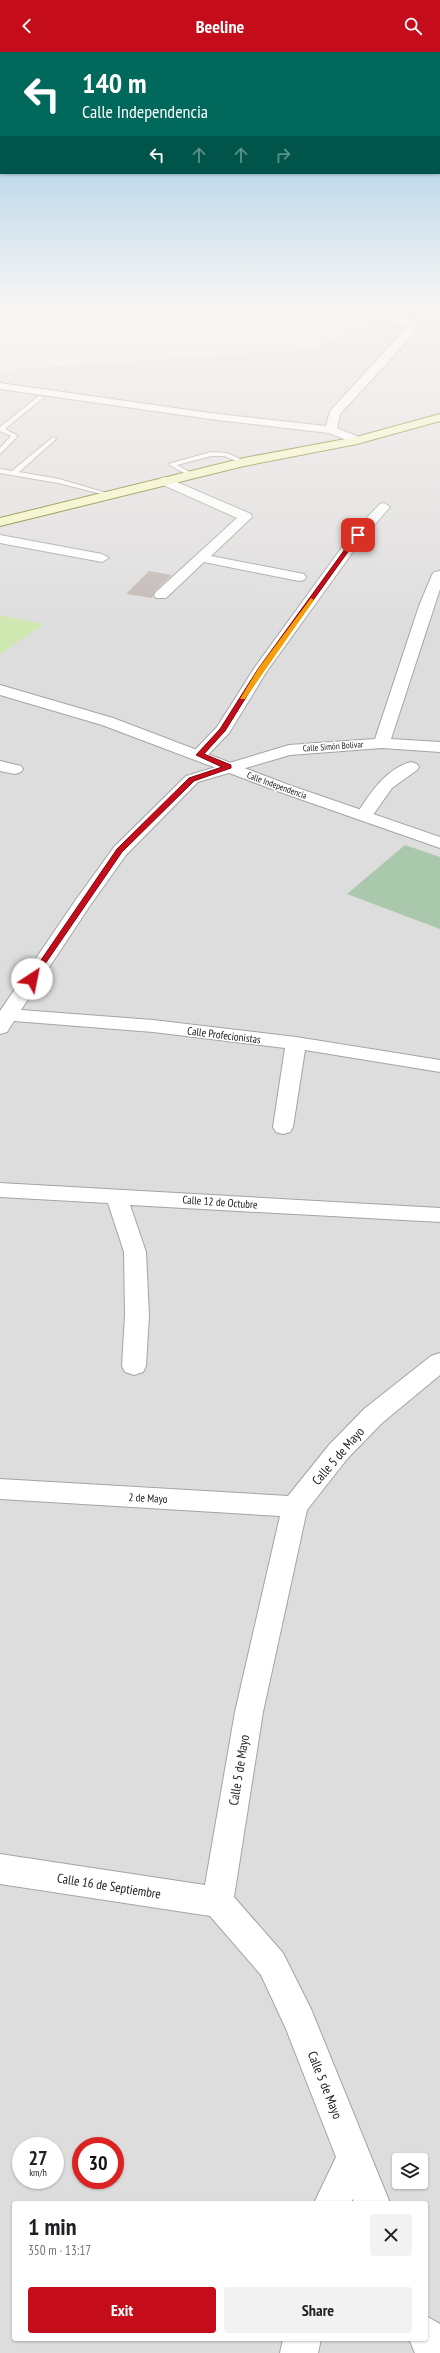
<!DOCTYPE html>
<meta charset="utf-8">
<style>
:root{--surface:#fff;--page:#f2f2f2;--text:#202124;--muted:#757577;--accent:#c40c1a}
body{margin:0;font-family:"PT Sans Narrow",sans-serif;background:var(--page);color:var(--text);height:100vh;display:flex;flex-direction:column;font-size:15px;white-space:nowrap}
*{box-sizing:border-box;margin:0}
p{font-size:13px;color:var(--muted)}
.icon{flex:none;width:22px;height:22px;fill:none;stroke:currentColor;stroke-width:2;stroke-linecap:round;stroke-linejoin:round}
.map{position:relative;flex:1;overflow:hidden}
.panel{position:absolute;left:12px;top:2149px;width:416px;height:140px;display:flex;flex-direction:column;background:var(--surface);border-radius:4px;box-shadow:0 1px 3px #0004}
.panel>*{flex:none}
.top-card{position:absolute;left:0px;top:0px;width:440px;height:122px;box-shadow:0 1px 3px #0004;background:#00695c;color:#fff;overflow:hidden}
.tools{position:absolute;left:392px;top:2101px;display:grid;gap:8px}
.tools a{display:grid;place-items:center;width:36px;height:36px;border-radius:4px;background:var(--surface);box-shadow:0 1px 3px #0004;font-size:20px}
.speed{position:absolute;left:12px;top:2085px;display:flex;gap:8px;font-size:20px;font-weight:700;text-align:center}
.speed>*{display:grid;place-content:center;width:52px;height:52px;border-radius:50%;background:var(--surface);box-shadow:0 1px 3px #0004;line-height:1}
.speed small{font-size:10px;font-weight:400}
.speed .limit{border:6px solid #d22;background:#fff;color:#111}
.pin{position:absolute;display:grid;place-items:center;width:34px;height:34px;color:#fff;margin:-17px;border-radius:8px;box-shadow:0 2px 6px #0006}
.me{position:absolute;width:44px;margin:-22px;rotate:34deg;stroke-linejoin:round;filter:drop-shadow(0 0 3px #0008)}
.turn{display:flex;align-items:center;gap:14px;height:84px;padding:0 16px;font-size:18px}
.turn .icon{width:52px;height:52px;stroke-width:2.5}
.turn b{display:block;font-size:28px;line-height:34px}
.lanes{display:flex;align-items:center;height:38px;padding:0 16px;background:#0003;justify-content:center;gap:20px;direction:ltr}
.lanes .off{opacity:.35}
.round{display:grid;place-items:center;flex:none;width:42px;height:42px;border-radius:4px;background:var(--page)}
.head{display:flex;align-items:center;justify-content:space-between;height:68px;padding:0 16px}
h1{font-size:24px;font-weight:700;line-height:30px}
.action{display:flex;gap:8px;margin-top:auto;padding:8px 16px}
.action a{flex:1;height:46px;border-radius:4px;background:var(--accent);color:#fff;font-size:16px;font-weight:700;line-height:46px;text-align:center}
.action a+a{background:var(--page);color:var(--text)}
header{display:flex;justify-content:space-between;align-items:center;height:52px;padding:0 16px;background:var(--accent);color:#fff;font-size:18px;font-weight:700}
.map>svg:first-child{display:block}
.residential{fill:#dedddd;fill-rule:evenodd}
.grass{fill:#cfe7b0}
.cemetery{fill:#a9c8ac}
.building{fill:#c0b8b4}
.lines{fill:none;stroke-linecap:round;stroke-linejoin:round}
.service-casing{stroke:#a4a4a4;stroke-width:2}
.minor-casing{stroke:#a4a4a4;stroke-width:2}
.tertiary-casing{stroke:#a4a4a4;stroke-width:2}
.secondary-casing{stroke:#6f730b;stroke-width:2}
.service{fill:#fff;fill-rule:evenodd}
.minor{fill:#fff;fill-rule:evenodd}
.tertiary{fill:#fff;fill-rule:evenodd}
.secondary{fill:#f6f5bf;fill-rule:evenodd}
.route{fill:#c40c1a;stroke:#7f0811}
.slow{fill:#f59e0b}
.labels{text-anchor:middle;dominant-baseline:central;stroke-width:3;stroke-linejoin:round;paint-order:stroke}
.far-street-label{font-size:9px;fill:#202020;stroke:#fff}
.street-label{font-size:11px;fill:#202020;stroke:#fff}
.near-street-label{font-size:13px;fill:#202020;stroke:#fff}
</style>
<header><svg class="icon" aria-label="back" viewBox="0 0 24 24"><path d="M15 5l-7 7 7 7"/></svg>Beeline<svg class="icon" aria-label="search" viewBox="0 0 24 24"><circle cx="10" cy="10" r="6"/><path d="M15 15l6 6"/></svg></header>
<div class="map">
<svg width="440" height="2301" viewBox="0 0 440 2301">
<rect width="100%" height="100%" fill="#f0ece7"/>
<path class="residential" d="M404 258H440V2301H0V318L314 297ZM21 2094H55V2128H21ZM81 2094H115V2128H81ZM399 2108H421V2130H399ZM14 2151H426V2287H14Z"/>
<path class="grass" d="M0 563 44 572 0 602Z"/>
<path class="cemetery" d="M405 793 440 805V877L347 842Z"/>
<path class="building" d="M149 519 172 523 155 539 152 546 126 542Z"/>
<g class="lines">
<g class="service-casing">
<path id="service" d="M39 344 44 345 5 377 18 384 0 402V396L11 384 0 379V375Z
M53 385 56 387 55 388 19 420 59 427 110 442V444L58 431 0 421V417L12 419Z
M211 400 227 401 247 410 244 412 224 404H211L177 413 193 422V424L191 425 168 412Z"/>
</g>
<g class="minor-casing">
<path id="minor" d="M328 258 393 264 414 269 417 275 410 286 340 362 337 376 361 386 363 388 357 392 329 381 210 367 0 337V331L210 361 326 374 330 359 407 275 393 270 324 263 323 261Z
M165 425 251 462 252 465 211 504 304 522 306 525 304 528 299 529 204 510 166 546H156L154 543 156 540 237 466 161 432 159 429 161 426Z
M384 451 390 455 363 486 267 619 229 681 205 706H193L191 703 193 700 217 675 255 615 353 480 380 452Z
M0 483 102 502 109 506 102 510 0 491Z
M440 519V537L391 687 440 690V700L382 696 290 703 198 730 126 803 89 855 21 958 153 968 296 985 440 1008V1020L305 998 293 1075 290 1080 283 1082 276 1080 273 1075 285 996 153 980 14 969 7 980 0 982V959L75 849 114 795 186 724 289 693 375 687 419 554 432 523 434 520Z
M0 709 21 714 23 717 21 720 15 722 0 719Z
M411 710 417 712 419 715 417 718 392 736 370 767H358L356 763C369 743 386 716 411 710Z
M0 1131 440 1156V1170L130 1153 146 1200 149 1263 146 1314 143 1320 134 1323 125 1320 122 1314 125 1263 124 1200 108 1151 0 1145Z
M440 1301V1323L382 1371 347 1407 307 1458 263 1660 234 1845 283 1901 311 1957 390 2151H354L353 2147 350 2151H314L336 2105 286 1977 261 1923 210 1864 0 1832V1802L205 1833 235 1660 280 1464 0 1447V1427L288 1444 329 1393 364 1357 431 1304Z
M426 2264 440 2272V2301H415L409 2287H426Z
M283 2287H321L318 2301H280Z"/>
</g>
<g class="tertiary-casing">
<path id="tertiary" d="M0 633 113 666 289 733 440 785V796L277 739 102 673 0 643Z"/>
</g>
<g class="secondary-casing">
<path id="secondary" d="M440 362V369L357 392 244 414 0 474V466L244 406 356 385Z"/>
</g>
<use href="#service" class="service"/>
<use href="#minor" class="minor"/>
<use href="#tertiary" class="tertiary"/>
<use href="#secondary" class="secondary"/>
</g>
<linearGradient id="sky" x2="0" y2="1"><stop stop-color="#8fc0e3"/><stop offset="0.44" stop-color="#f8f6f4"/><stop offset="1" stop-color="#f8f6f4" stop-opacity="0"/></linearGradient>
<rect width="440" height="580" fill="url(#sky)"/>
<path class="route" d="M356 482 360 483 263 618 225 679 204 702 231 713V716L194 729 122 800 34 928H29L28 927 117 797 189 726 222 715 196 703 220 677 258 617Z"/>
<path class="slow" d="M311 546 314 548 245 647H240L258 617Z"/>
<g class="labels">
<g class="far-street-label">
<text transform="translate(333 694) rotate(-4)">Calle Simón Bolívar</text>
<text transform="translate(277 733) rotate(20)">Calle Independencia</text>
</g>
<g class="street-label">
<text transform="translate(224 983) rotate(7)">Calle Profecionistas</text>
<text transform="translate(220 1150) rotate(4)">Calle 12 de Octubre</text>
<text transform="translate(148 1446) rotate(3)">2 de Mayo</text>
</g>
<g class="near-street-label">
<text transform="translate(338 1404) rotate(-49)">Calle 5 de Mayo</text>
<text transform="translate(239 1718) rotate(-81)">Calle 5 de Mayo</text>
<text transform="translate(109 1834) rotate(9)">Calle 16 de Septiembre</text>
<text transform="translate(325 2033) rotate(68)">Calle 5 de Mayo</text>
</g>
</g>
</svg>
<div class="tools">
<a><svg class="icon" aria-label="layers" viewBox="0 0 24 24"><path d="M12 4l9 5-9 5-9-5zM3 14l9 5 9-5"/></svg></a>
</div>
<div class="speed"><div>27<small>km/h</small></div><div class="limit">30</div></div>
<div class="pin" style="left:358px;top:483px;background:#d93025"><svg class="icon" aria-label="arrive" viewBox="0 0 24 24"><path d="M6 21V4h12l-3 4 3 4H6"/></svg></div>
<svg class="me" style="left:32px;top:927px" viewBox="-20 -20 40 40"><circle r="19" fill="#fff"/><path d="M0-13L10 11 0 6-10 11z" fill="#c40c1a"/></svg>
<div class="top-card">
<div class="turn"><svg class="icon" aria-label="left" viewBox="0 0 24 24"><path d="M17 20v-9H6M10 6l-5 5 5 5"/></svg><div><b>140 m</b>Calle Independencia</div></div>
<div class="lanes"><svg class="icon" aria-label="left" viewBox="0 0 24 24"><path d="M17 20v-9H6M10 6l-5 5 5 5"/></svg><svg class="icon off" aria-label="ahead" viewBox="0 0 24 24"><path d="M12 20V5M6 11l6-6 6 6"/></svg><svg class="icon off" aria-label="ahead" viewBox="0 0 24 24"><path d="M12 20V5M6 11l6-6 6 6"/></svg><svg class="icon off" aria-label="right" viewBox="0 0 24 24"><path d="M7 20v-9h11M14 6l5 5-5 5"/></svg></div>
</div>
<section class="panel">
<div class="head"><div><h1>1 min</h1><p>350 m · 13:17</p></div><a class="round"><svg class="icon" aria-label="close" viewBox="0 0 24 24"><path d="M6 6l12 12M18 6L6 18"/></svg></a></div>
<div class="action"><a>Exit</a><a>Share</a></div>
</section>
</div>
